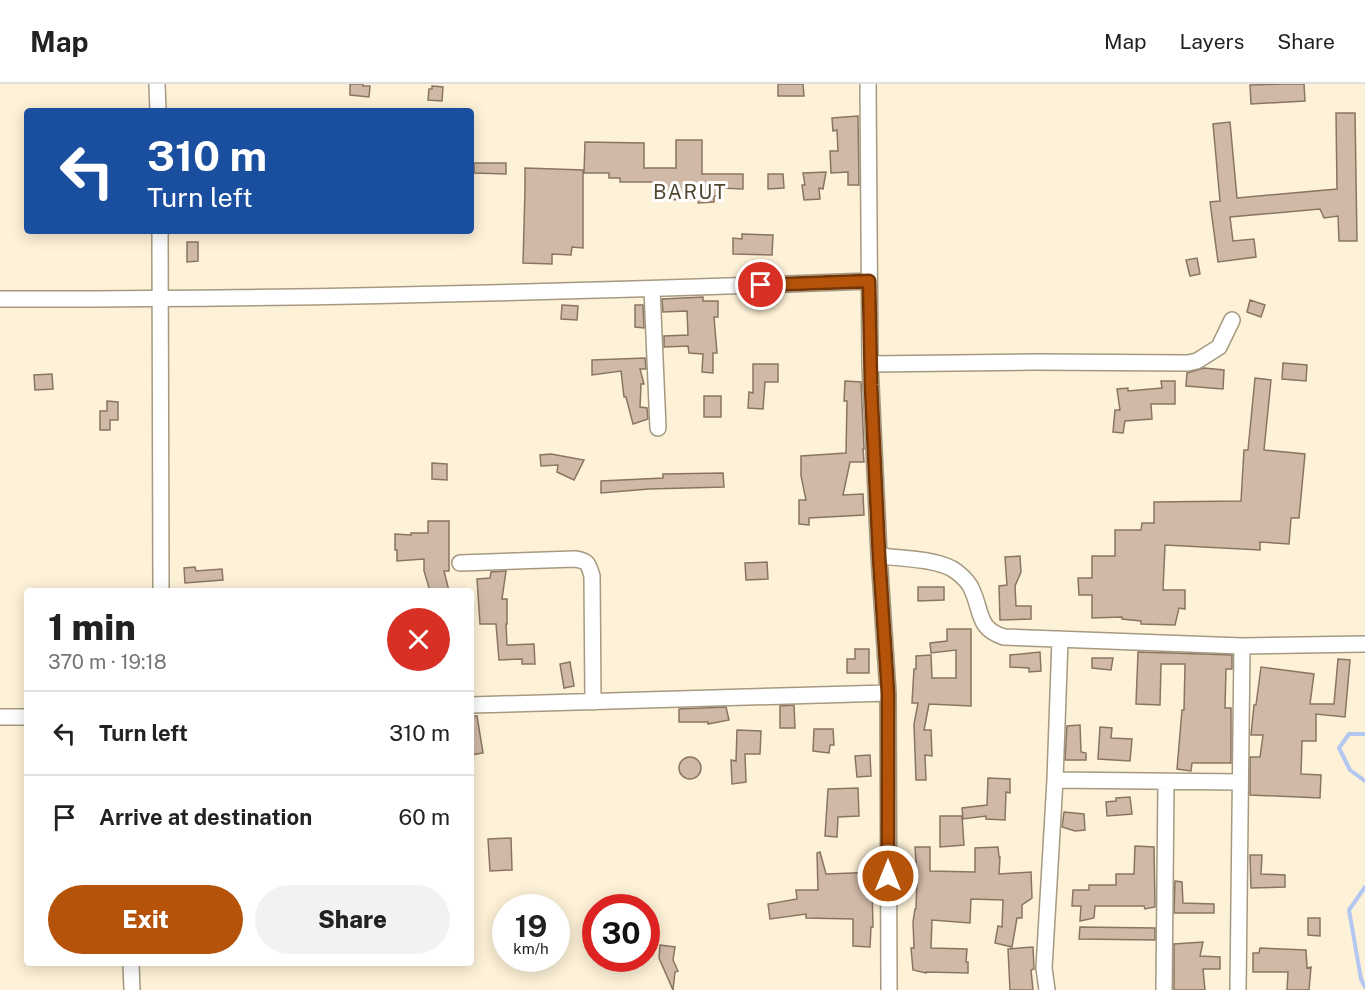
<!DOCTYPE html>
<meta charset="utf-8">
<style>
:root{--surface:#fff;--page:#f2f2f2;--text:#222;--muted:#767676;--line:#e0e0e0;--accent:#b45309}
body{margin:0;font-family:"Public Sans",sans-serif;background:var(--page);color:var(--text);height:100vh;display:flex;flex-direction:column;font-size:22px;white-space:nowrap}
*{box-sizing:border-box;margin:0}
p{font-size:20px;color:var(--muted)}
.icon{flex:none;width:33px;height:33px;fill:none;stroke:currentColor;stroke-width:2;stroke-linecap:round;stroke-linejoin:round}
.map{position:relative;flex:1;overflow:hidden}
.sheet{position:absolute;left:24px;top:504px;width:450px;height:378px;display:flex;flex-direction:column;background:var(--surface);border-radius:6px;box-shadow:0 3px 15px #0003}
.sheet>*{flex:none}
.hud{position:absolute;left:24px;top:24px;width:450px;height:126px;border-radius:6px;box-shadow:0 3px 15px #0003;background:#1a4fa0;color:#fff;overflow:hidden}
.speed{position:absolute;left:492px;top:810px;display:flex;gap:12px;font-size:30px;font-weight:700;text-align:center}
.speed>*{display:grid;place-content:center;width:78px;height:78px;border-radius:50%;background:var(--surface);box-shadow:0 3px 15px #0003;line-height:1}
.speed small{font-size:15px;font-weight:400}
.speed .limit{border:9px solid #d22;background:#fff;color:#111}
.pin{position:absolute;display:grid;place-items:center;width:51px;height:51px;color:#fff;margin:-26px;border:3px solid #fff;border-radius:50%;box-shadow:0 2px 6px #0007}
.me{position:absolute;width:66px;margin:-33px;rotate:0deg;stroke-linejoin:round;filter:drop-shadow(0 0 4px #0008)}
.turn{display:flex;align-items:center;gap:21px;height:126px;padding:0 24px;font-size:27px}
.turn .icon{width:78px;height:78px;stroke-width:2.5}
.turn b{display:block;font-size:42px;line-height:51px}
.round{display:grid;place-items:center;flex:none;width:63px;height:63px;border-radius:32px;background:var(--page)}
.overview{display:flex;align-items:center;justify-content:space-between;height:102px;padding:0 24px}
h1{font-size:36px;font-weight:800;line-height:45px}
.action{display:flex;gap:12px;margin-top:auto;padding:12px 24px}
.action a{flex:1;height:69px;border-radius:36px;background:var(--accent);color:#fff;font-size:24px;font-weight:800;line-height:69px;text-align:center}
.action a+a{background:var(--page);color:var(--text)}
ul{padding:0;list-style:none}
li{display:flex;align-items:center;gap:18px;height:84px;padding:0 24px;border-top:2px solid var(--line)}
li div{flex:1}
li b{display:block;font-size:22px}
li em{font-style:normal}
header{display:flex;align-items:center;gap:36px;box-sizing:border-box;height:84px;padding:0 30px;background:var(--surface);border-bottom:2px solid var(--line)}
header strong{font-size:28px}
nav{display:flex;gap:33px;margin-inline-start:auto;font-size:21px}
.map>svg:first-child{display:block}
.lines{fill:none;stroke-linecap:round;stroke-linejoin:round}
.stream{stroke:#b2c7f2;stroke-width:4}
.building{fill:#d0b9a7;stroke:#8a7563;stroke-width:1.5}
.street-casing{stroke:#a59a81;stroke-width:18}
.street{stroke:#fff;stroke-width:15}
.route-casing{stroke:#753606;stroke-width:15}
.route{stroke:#b45309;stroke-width:10}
.labels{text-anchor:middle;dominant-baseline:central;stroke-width:6;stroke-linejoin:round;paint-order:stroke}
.quarter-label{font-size:20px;letter-spacing:1.5px;fill:#514731;stroke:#fff}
</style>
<header>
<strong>Map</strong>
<nav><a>Map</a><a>Layers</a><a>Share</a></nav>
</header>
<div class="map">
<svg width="1365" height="906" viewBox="0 0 1365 906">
<rect width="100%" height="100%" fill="#fdf1d7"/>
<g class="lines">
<path class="stream" d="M1365 650H1349L1339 664 1350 686 1365 697
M1365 803 1349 826 1361 895 1365 903"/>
</g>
<path class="building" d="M350 0H363V2H370L369 13 350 11Z
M778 0H803L804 12H778Z
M1282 0H1304L1305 17 1251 20 1250 1Z
M432 2 443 3 442 17 428 16 429 5H432Z
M1336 29H1355L1357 157H1339L1338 132 1324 134 1320 125 1230 133 1233 157 1254 155 1256 173 1218 178 1210 118 1220 117 1213 40 1230 38 1237 114 1337 105Z
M858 32 859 101H848V88L831 89 830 67H838L837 46 833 47 832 34Z
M676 56H702V90H743V105L721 104V112H714V118L698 119V115L658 116V98H620V94H609V89H584L585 58 644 59V84H676Z
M474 79H506V90L474 89Z
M525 84 583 86V164L572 163 571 171 552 170V180L523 179 525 105Z
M826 88 823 105 819 104 820 115 804 116 802 101H805L803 89Z
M768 90H783L784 104 768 105Z
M742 150 773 151 772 171 733 170V154L742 155Z
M187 158H198V177L187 178Z
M1197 174 1200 190 1190 192 1186 176Z
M703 213V217H718V233H714L717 269H713V289L702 288 703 270 689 269 688 262 664 263V252L688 251 687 227 663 228 662 215Z
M1250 216 1265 221 1261 233 1247 228Z
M562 221 578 222 577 236 561 235Z
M635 221H643L644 244 635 243Z
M645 274 646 285H640L644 300H641L640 323 647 324 648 335 633 340 626 313H624L621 287 592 291V276Z
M1283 279 1307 281 1306 297 1282 295Z
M753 280H778V298H765L763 325 748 324 749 308 753 309Z
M1204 284 1224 286 1223 305 1186 302 1187 289Z
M52 290 53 305 35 306 34 291Z
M1255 294 1271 296 1264 366 1305 370 1299 434H1291L1289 460 1260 458V466L1165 461 1163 506H1185V525L1179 524 1175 541 1141 540V537L1122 535V533L1092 534V511H1079L1078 494H1092V472H1115V446H1141L1142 439H1154V418L1241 417 1244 366H1248Z
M845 297 861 298 864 365H863L864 378H850L843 411 863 410 864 431 809 434V441L799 440V416H806L801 392V372L846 369 847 317H844Z
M1161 297H1175V320H1151L1152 335 1125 337 1123 349 1113 348 1115 326H1120L1117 305 1128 304V307L1162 304Z
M704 312H721V333H704Z
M107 317 118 318V336H110V346H100V327H107Z
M551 370 584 376 574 396 557 388 558 381 541 382 540 371Z
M432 379 447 380V396L432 395Z
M723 389 724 403 649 405 601 409V397L663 394V390Z
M428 437H449V487H444L449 507H430L424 487V475L397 477V466H395V450L411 451V449H428Z
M1020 472 1021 488 1015 502 1016 522H1031V535L1000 536 999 502 1007 501 1005 473Z
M767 478 768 495 746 496 745 479Z
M195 483 196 487 222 485 223 496 185 499 184 484Z
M506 487 502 515H507V540H506L507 561 534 560 535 580H522V575L499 576 496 540H480L477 495 490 494 491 488Z
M918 503H944V516L918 517Z
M947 545H971V622L929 620 924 646H931L932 672 925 671 926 696H916L914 640 918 619H912L914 585H916V572L931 571 932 594H956V566L931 569 930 559 947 557Z
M855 565H869V589H847V575H855Z
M1040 568 1041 587 1029 588V584L1010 583V571Z
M1138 568 1232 571V585H1226L1225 624H1231V679H1192L1191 687 1177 685 1182 626H1184L1185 580H1161L1160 621 1136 620Z
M1092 574H1113L1111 586 1092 584Z
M1338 575 1350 576 1345 633 1316 630V657H1302L1301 690 1321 691 1320 714 1250 711V673H1260L1263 651H1251L1254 621H1256L1261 583 1314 590 1310 620H1334Z
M570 578 574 602 564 604 560 580Z
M794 621 795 644H780V622Z
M726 623 729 636 708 640V638H679V625Z
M471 632H477L483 669 471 671Z
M1080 641 1081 668 1086 669V676H1065L1067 642Z
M1100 643 1112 644 1111 654 1132 655 1130 677 1098 675Z
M814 645H833L834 661H830L829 669 813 667Z
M737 646 761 647 760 670H745L746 698 732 700 731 676 736 677Z
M870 671 871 692 857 693 855 672Z
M679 684a11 11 0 1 1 22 0a11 11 0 1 1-22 0Z
M988 694 1010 695V709L1006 708 1005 736 986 735V732L963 735 962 724 987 721Z
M858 704 859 732 838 733 837 753 825 752 828 705Z
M1130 713 1132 730 1107 732 1106 718 1116 717V714Z
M1064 728 1084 730 1085 746 1075 747 1062 743Z
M940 732H962L964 761 940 763Z
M511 754 512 786 490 787 488 755Z
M1135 762 1154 763 1155 823 1145 825 1144 822H1095L1094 834 1080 837 1081 822H1072L1073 806H1089V801H1116V790H1134Z
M915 763H930V787L975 788V764L998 763 999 773H1000L999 790 1031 788 1032 814 1022 821V834H1017L1012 863 995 859 998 842 1002 843 1003 816 971 815 970 839 932 836 931 864 967 865 966 878H968V889L926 888V889L913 886 911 864H914L913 838 915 825H916L917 794Z
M820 768 826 790 878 788 879 801 872 803 873 843H871L870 863 853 862V835L806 834V830L770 835 768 820 797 815 796 806H818L817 769Z
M1250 771H1262L1261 790 1285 791V803L1251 804Z
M1175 797 1182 798 1183 819 1214 820V829H1174Z
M1308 834H1320V852L1308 851Z
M1080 843 1155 844V856L1079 855Z
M1203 858 1200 872 1220 873V885H1203L1205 906H1174V860Z
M660 861 675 863 673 876 678 887 675 888 673 906 659 874Z
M1033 863 1034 885 1031 886 1033 906H1010L1008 865Z
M1260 864 1306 866 1307 884 1311 883 1309 906H1287L1288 888H1253V869H1259Z"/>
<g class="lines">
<g class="street-casing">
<path id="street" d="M157 0 158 27
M868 0 870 280 879 472 888 609 889 906
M160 147 161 507
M652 205 658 344
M0 215C290 216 580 208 869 197
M870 280 1036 278 1188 279 1197 277 1219 263 1232 236
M879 472C900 474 941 475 957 488 962 492 970 500 972 506 982 527 977 545 1004 553L1242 562 1365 560
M460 479 575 475C588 477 588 479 592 492L593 618
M471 621 888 609
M0 633H27
M1055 696 1240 698
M131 879 132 906
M1047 906 1044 884 1055 696 1060 555
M1164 906 1166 698
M1238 906 1242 562"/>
</g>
<use href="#street" class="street"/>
</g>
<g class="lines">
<g class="route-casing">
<path id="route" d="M761 201 869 197 871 301 879 472 888 609V792"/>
</g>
<use href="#route" class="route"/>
</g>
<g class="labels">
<g class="quarter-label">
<text x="690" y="108">BARUT</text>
</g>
</g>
</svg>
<div class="speed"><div>19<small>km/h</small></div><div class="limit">30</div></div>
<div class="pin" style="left:761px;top:201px;background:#d93025"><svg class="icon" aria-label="arrive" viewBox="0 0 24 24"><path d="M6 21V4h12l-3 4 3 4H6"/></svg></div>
<svg class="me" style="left:888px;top:792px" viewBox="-20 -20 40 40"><circle r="17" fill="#b45309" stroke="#fff" stroke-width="3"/><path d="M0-11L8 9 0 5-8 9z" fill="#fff"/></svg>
<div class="hud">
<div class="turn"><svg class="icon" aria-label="left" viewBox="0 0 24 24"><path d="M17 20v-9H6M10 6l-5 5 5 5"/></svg><div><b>310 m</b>Turn left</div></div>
</div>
<section class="sheet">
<div class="overview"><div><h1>1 min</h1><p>370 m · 19:18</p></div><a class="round" style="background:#d93025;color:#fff"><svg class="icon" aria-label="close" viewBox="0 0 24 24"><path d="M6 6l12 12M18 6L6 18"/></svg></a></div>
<ul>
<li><svg class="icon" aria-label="left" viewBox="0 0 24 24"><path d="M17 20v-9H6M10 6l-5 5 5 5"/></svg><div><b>Turn left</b></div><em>310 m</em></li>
<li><svg class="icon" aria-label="arrive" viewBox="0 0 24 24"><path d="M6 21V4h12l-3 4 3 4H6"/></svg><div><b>Arrive at destination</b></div><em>60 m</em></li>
</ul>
<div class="action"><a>Exit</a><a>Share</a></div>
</section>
</div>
